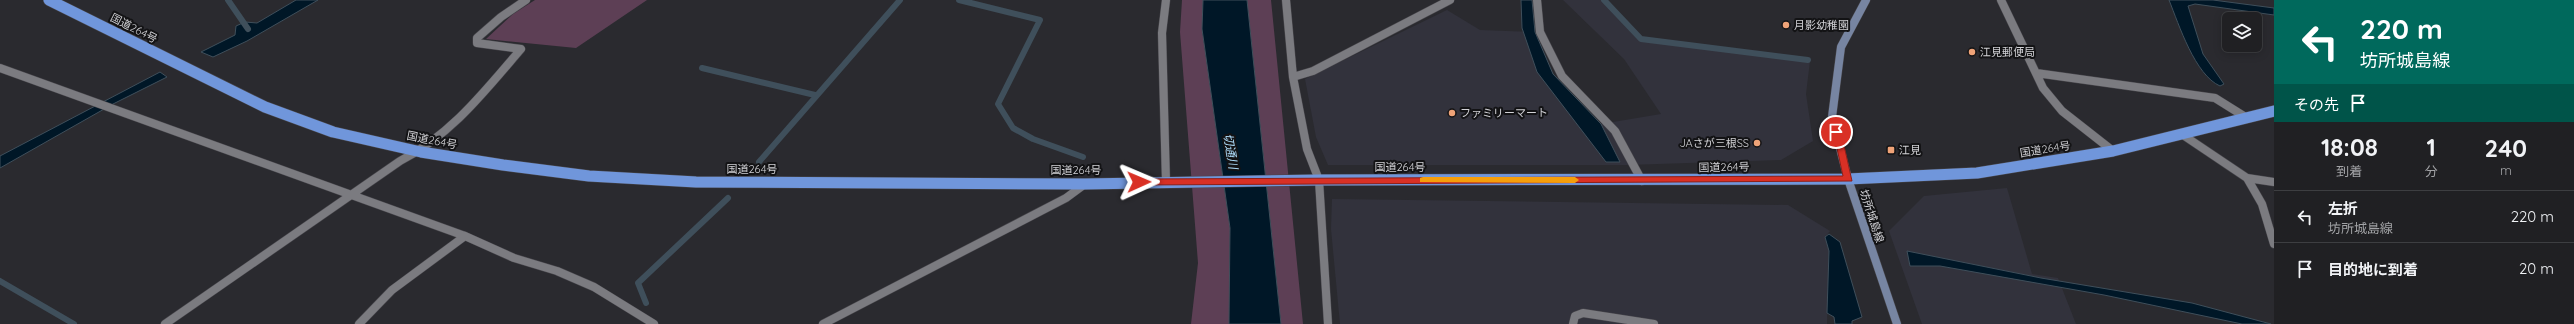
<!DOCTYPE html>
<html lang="ja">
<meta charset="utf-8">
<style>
:root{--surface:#202023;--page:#2d2d30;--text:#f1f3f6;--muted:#a2a3a6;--line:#3d3e41}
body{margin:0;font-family:Quicksand,"Noto Sans JP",sans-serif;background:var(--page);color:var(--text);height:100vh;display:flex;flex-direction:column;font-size:15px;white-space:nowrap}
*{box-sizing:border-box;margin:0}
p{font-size:13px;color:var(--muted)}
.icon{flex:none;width:22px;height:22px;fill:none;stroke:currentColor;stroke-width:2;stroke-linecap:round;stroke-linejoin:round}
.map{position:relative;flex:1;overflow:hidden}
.sheet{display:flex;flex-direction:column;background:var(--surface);width:300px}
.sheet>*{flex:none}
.guide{background:#00695c;color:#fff;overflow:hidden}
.fabs{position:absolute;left:2222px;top:12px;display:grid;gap:8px}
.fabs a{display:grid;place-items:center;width:40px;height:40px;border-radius:6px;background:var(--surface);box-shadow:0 2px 10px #0003,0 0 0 1px var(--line);font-size:20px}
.pin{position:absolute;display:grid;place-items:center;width:34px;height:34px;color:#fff;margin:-17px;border:2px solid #fff;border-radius:50%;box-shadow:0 1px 4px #0007}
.me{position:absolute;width:44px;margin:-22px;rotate:89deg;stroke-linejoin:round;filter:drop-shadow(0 0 3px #0008)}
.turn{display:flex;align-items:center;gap:14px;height:84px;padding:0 20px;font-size:18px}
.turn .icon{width:52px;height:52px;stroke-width:2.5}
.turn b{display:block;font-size:28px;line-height:34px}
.then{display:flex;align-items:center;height:38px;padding:0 20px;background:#0003;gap:8px;font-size:15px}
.eta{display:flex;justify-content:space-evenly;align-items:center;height:68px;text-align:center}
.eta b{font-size:24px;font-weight:800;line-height:28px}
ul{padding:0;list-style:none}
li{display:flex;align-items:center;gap:12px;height:52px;padding:0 20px;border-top:1px solid var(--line)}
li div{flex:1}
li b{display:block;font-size:15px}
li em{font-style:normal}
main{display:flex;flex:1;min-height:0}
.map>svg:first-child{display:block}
.built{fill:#32323c}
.green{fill:#5d3f55}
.water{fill:#001727;stroke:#3f4f5b}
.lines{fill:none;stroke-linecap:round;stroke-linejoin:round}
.stream{stroke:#3f4f5b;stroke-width:6}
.service-casing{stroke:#48474c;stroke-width:9}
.minor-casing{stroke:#48474c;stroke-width:9}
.secondary-casing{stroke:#48474c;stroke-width:9}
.trunk-casing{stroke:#48474c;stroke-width:12}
.service{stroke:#7b7b80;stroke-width:8}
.minor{stroke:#7b7b80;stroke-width:8}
.secondary{stroke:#7785a2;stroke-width:8}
.trunk{stroke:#7096db;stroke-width:11}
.route{fill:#d93025;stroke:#8d1f18}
.slow{fill:#f59e0b}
.poi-dot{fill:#efa378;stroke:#131315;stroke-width:1.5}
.labels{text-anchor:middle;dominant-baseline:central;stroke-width:4;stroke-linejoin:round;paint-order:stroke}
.poi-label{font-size:11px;fill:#d1d1d5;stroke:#131315;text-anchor:start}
.street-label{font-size:11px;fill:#d1d1d5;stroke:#131315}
.water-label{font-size:12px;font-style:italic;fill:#acdaf8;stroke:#131315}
</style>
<main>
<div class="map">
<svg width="2274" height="324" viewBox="0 0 2274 324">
<rect width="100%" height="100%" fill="#2a2a2f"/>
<path class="built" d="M1563 0H1603L1640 39 1810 61 1806 94 1813 141 1781 160 1627 165H1328L1316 137 1305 79 1447 10 1480 30 1535 32 1553 74 1601 124 1661 114 1624 59Z
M2007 188 2032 274 2058 278 2076 324H1922L1889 231 1924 196Z
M1332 199 1788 205 1830 231 1825 237 1829 251 1827 324H1340L1331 229Z"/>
<path class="green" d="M535 0H647L576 48 486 39 513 14Z
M1182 0H1203L1202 29 1230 228 1229 324H1191L1198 263 1180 32Z
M1247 0H1271L1303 324H1281Z"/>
<path class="water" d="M296 0H318L247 41 213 57 201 52 235 35 236 26 245 22 257 23Z
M1203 0H1247L1281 324H1229L1230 228 1202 29Z
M1521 0H1532L1535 32 1553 74 1601 124 1620 162H1606L1537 72 1522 28Z
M2169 0H2213L2274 8V15L2195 4 2188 6 2203 54 2224 84 2220 86C2195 75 2179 25 2169 0Z
M160 72 167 77 113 104 0 168V156Z
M1829 234 1840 242 1862 317 1852 321V324H1835L1834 317 1827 313 1829 251 1825 237Z
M1907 251 2041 278 2192 303 2271 324H2242L2104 295 1940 266H1910Z"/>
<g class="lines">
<path class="stream" d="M228 0 248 29
M959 0 1040 20 998 104 1013 128 1033 139 1083 157
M1604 0 1641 39 1808 60
M702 68 815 95
M759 162 900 0
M0 281 74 324
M646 303 638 283 728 198"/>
<g class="service-casing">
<path id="service" d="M1573 324 1575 316 1583 313 1654 324"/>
</g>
<g class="minor-casing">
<path id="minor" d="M1166 0 1162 33 1166 182
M1286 0 1293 77 1307 149 1319 180 1328 324
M1537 0 1540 32 1562 76 1615 131 1642 181
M2001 0 2043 88 2062 111 2113 151
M0 68 465 236 514 258 557 271 594 287 654 324
M2036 73 2215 98 2247 118
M1293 77 1313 71 1450 0
M2183 135 2247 178 2274 182
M2247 178 2262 204 2274 244
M165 324 400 161C451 135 484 92 521 49L477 43V38L501 17 526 0
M359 324 392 290 465 236
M823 324 1066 198 1085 184"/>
</g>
<g class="secondary-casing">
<path id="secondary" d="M1866 0 1841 47 1832 117 1848 179 1897 324"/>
</g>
<g class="trunk-casing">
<path id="trunk" d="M49 0 265 107 333 132 421 152 503 165 589 176 696 182 1085 184 1319 180 1848 179 1977 173 2113 151 2274 111"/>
</g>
<use href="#service" class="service"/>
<use href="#minor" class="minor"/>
<use href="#secondary" class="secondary"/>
<use href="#trunk" class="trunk"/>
</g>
<path class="route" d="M1833 130 1841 132 1852 181 1139 185 1134 182 1139 179 1843 176Z"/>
<path class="slow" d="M1423 177H1575L1579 180 1575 183 1420 182V178Z"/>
<g class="poi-dot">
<circle cx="1786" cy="25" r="4"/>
<circle cx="1972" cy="52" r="4"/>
<circle cx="1452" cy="113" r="4"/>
<circle cx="1757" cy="143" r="4"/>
<rect x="1887" y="146" width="8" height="8" rx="2"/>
</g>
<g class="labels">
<g class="poi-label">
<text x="1794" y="25">月影幼稚園</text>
<text x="1980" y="52">江見郵便局</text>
<text x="1460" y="113">ファミリーマート</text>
<text x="1749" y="143" text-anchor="end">JAさが三根SS</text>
<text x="1899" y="150">江見</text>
</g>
<g class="street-label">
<text transform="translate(134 28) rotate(27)">国道264号</text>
<text transform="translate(432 140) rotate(11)">国道264号</text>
<text transform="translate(2045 149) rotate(-9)">国道264号</text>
<text x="1400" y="167">国道264号</text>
<text transform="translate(1724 167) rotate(-1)">国道264号</text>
<text x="752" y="169">国道264号</text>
<text x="1076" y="170">国道264号</text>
<text transform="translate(1872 216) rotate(72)">坊所城島線</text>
</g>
<g class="water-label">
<text transform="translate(1231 151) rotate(81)">切通川</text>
</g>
</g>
</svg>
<div class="fabs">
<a><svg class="icon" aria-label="layers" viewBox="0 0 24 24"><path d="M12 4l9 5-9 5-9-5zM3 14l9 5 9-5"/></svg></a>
</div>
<div class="pin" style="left:1836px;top:132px;background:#d93025"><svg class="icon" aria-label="arrive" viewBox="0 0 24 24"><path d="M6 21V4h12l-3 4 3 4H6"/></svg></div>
<svg class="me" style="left:1139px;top:182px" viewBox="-20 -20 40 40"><path d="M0-17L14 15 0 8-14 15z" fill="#d93025" stroke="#fff" stroke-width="4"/></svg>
</div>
<section class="sheet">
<div class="guide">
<div class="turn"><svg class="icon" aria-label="left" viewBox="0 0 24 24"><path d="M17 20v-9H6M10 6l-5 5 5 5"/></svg><div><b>220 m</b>坊所城島線</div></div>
<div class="then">その先<svg class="icon" aria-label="arrive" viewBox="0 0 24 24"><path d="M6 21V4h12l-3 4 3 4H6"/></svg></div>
</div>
<div class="eta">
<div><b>18:08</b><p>到着</p></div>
<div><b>1</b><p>分</p></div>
<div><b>240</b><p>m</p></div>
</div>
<ul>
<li><svg class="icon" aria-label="left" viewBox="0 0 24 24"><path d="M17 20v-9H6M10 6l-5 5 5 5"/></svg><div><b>左折</b><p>坊所城島線</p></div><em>220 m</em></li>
<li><svg class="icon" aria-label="arrive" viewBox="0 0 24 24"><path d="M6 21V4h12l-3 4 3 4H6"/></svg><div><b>目的地に到着</b></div><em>20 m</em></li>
</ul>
</section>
</main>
